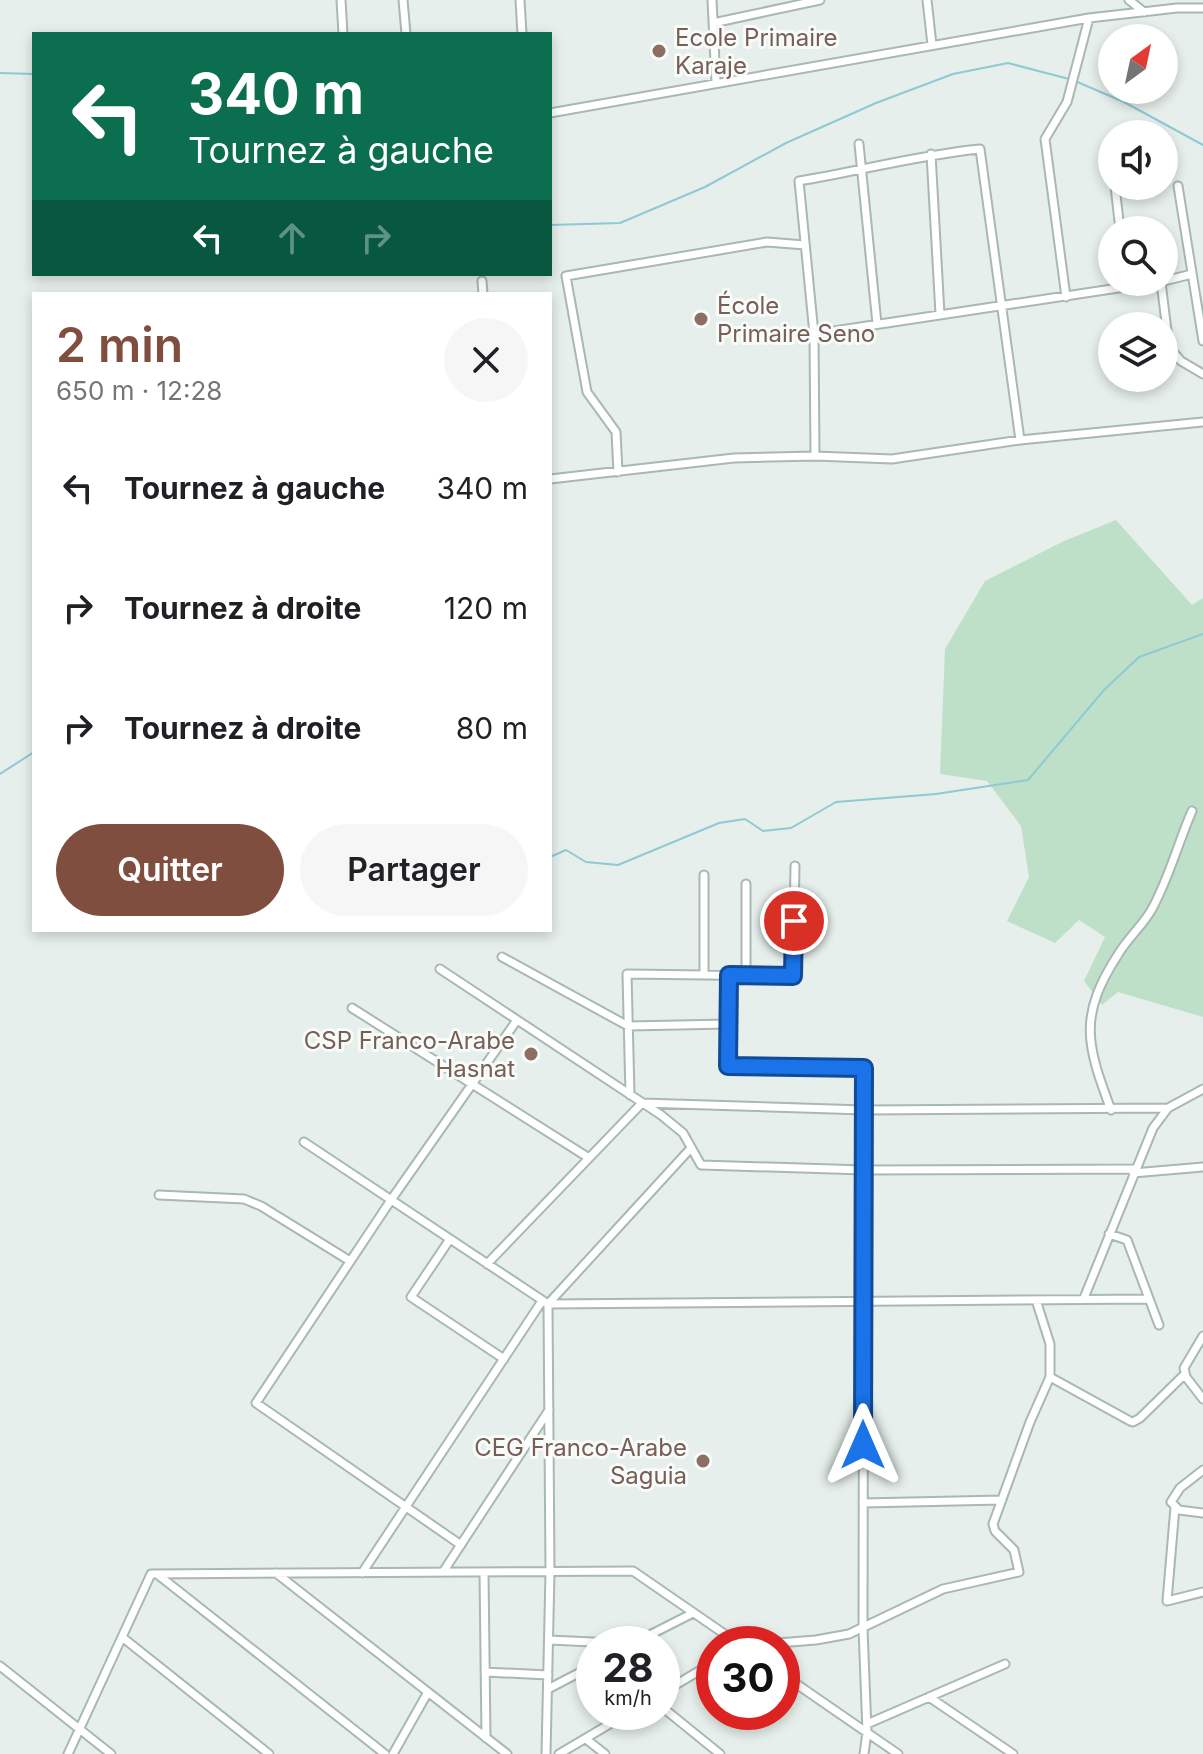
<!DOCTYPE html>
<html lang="fr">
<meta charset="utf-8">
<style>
:root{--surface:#fff;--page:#f6f6f6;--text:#202124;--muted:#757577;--accent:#7f4e3f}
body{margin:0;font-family:Inter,sans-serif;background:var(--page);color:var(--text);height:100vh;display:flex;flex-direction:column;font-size:30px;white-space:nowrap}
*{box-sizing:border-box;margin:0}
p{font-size:26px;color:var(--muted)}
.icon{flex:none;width:44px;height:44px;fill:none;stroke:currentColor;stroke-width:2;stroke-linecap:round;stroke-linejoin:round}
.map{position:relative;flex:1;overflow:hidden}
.side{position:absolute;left:32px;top:292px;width:520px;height:640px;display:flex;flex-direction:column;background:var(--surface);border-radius:0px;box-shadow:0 4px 12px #0003}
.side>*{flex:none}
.guide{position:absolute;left:32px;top:32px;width:520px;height:244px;border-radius:0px;box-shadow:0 4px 12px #0003;background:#0b6e4f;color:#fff;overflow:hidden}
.needle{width:52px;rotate:33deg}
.fabs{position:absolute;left:1098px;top:24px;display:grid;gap:16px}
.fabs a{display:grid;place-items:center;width:80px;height:80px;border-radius:50%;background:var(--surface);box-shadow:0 4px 12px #0003;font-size:40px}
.speed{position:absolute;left:576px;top:1626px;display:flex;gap:16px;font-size:40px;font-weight:700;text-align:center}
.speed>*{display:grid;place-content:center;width:104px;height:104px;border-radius:50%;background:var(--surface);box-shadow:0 4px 12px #0003;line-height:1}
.speed small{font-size:20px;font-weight:400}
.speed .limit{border:12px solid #d22;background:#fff;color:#111}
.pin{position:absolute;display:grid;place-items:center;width:68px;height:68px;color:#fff;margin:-34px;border:4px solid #fff;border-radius:50%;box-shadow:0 2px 8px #0007}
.me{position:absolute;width:88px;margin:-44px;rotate:0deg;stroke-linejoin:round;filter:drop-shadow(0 0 6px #0008)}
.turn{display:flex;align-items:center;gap:28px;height:168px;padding:0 24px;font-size:36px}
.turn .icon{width:104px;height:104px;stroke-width:2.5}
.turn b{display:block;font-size:56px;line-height:68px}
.lanes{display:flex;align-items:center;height:76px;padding:0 24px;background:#0003;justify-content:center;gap:40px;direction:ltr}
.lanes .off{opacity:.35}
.round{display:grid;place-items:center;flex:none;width:84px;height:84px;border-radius:42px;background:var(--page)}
.summary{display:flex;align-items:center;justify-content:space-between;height:136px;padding:0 24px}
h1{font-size:48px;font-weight:600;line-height:60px;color:var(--accent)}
.action{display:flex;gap:16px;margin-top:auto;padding:16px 24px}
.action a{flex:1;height:92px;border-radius:48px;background:var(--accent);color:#fff;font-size:32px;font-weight:600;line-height:92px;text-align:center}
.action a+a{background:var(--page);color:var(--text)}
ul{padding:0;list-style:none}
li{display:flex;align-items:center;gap:24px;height:120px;padding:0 24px}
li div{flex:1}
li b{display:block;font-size:30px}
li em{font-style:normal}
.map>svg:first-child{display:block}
.green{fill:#bfe0c8}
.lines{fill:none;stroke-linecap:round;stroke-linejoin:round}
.stream{stroke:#8ec9d4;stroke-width:2}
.minor-casing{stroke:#a8b8b2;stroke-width:11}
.minor{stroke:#fff;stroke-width:7}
.route-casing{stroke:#114b97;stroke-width:20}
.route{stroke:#1a73e8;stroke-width:14}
.education-dot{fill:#8d6e63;stroke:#f7fbf9;stroke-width:3}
.labels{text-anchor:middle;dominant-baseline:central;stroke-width:6;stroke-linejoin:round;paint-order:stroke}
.education-label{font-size:24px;fill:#785e54;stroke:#f7fbf9;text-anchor:start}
</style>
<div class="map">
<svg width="1203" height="1754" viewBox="0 0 1203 1754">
<rect width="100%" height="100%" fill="#e6efeb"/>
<path class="green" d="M1116 520 1192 605 1203 598V1017L1118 992 1102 1005 1084 981 1105 937 1079 920 1055 943 1007 921 1029 877 1021 826 987 781 940 774 945 649 985 581 1064 541Z"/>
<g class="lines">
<path class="stream" d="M0 73 34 74
M1075 81 1124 102 1203 145
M550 225 620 223 705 187 786 143 876 103 953 74 1008 63 1069 79
M0 774 34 752
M550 857 566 850 586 862 618 865 719 823 745 819 763 831 791 828 836 802 936 794 1028 780 1104 690 1139 657 1203 634"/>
<g class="minor-casing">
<path id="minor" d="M341 0 343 34
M403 0 406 34
M520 0 522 34
M712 0 716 83
M927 0 932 45
M1129 0 1144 12
M713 23 820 0
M550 113 1089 18 1177 8H1203
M859 144 877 324
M1110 147 1112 162
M931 154 940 314
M1115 186 1120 230
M1178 186 1203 341
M482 281 483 294
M1164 281 1192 274
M1161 282 1169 347 1181 361 1203 374
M1066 297 1045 139 1067 102 1089 18
M814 334 1158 282
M815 456 814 334 799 181C860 171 918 155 980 149L1020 440
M618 472 616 432 587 392 566 276 767 242 805 245
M550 479 734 458 815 456 892 459 1020 440 1203 422
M502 957 628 1026 729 1024
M440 969 661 1115 683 1133 701 1165 864 1170 1134 1169
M704 975V875
M729 975 728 1066 864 1068 863 1628 867 1732 864 1754
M746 975V884
M352 1008 589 1158
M630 1095 627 974 793 976 795 866
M1111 1110C1086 1043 1078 1016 1119 953 1129 937 1143 925 1152 909 1169 878 1178 843 1192 811
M304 1142 548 1304 1149 1299
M1133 1173 1203 1167
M159 1195 244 1199 261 1206 350 1261
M1109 1234 1127 1240 1159 1325
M450 1239 411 1297 504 1359
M487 1264 642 1103 864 1110 1168 1108
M1084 1298 1153 1128 1168 1108 1203 1089
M1036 1300 1050 1344V1377L1130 1421 1133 1422 1140 1418 1185 1374
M1203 1336 1184 1368 1186 1377 1203 1399
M1203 1470 1180 1488 1171 1502 1179 1510 1203 1513
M863 1503 1002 1500
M1175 1507 1167 1601 1203 1592
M461 1545 256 1403 391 1200 517 1020
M443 1572 549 1410
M484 1572 486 1738
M276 1573 507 1754
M362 1573 542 1301
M157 1574 385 1754
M122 1637 269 1754
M549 1640 636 1644
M634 1643 693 1613
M765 1644 816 1640 849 1634 943 1589 1019 1572 1014 1550 995 1531 993 1524 1030 1422 1050 1377
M0 1666 111 1754
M485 1672 548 1675
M782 1674 898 1754
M548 1689 594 1665
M662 1693 714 1662
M929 1697 1013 1754
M662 1707 720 1754
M867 1724 1005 1664
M586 1739 605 1754
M68 1754 151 1574 633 1571 739 1644
M393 1754 428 1692
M546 1754 550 1572 548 1304 691 1148
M559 1754 630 1712"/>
</g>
<use href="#minor" class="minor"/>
</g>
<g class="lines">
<g class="route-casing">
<path id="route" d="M794 921 793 976 729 975 728 1066 864 1068 863 1445"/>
</g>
<use href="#route" class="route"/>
</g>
<g class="education-dot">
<circle cx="659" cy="51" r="8"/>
<circle cx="701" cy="319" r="8"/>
<circle cx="531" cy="1054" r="8"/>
<circle cx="703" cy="1461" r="8"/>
</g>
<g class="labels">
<g class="education-label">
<text x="675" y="37">Ecole Primaire<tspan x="675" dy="28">Karaje</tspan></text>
<text x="717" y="305">École<tspan x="717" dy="28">Primaire Seno</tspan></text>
<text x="515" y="1040" text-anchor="end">CSP Franco-Arabe<tspan x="515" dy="28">Hasnat</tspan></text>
<text x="687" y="1447" text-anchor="end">CEG Franco-Arabe<tspan x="687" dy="28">Saguia</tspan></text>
</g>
</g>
</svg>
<div class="fabs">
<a><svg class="needle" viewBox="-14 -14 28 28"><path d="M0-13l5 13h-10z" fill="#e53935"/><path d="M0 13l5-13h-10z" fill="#757577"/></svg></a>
<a><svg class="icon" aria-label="sound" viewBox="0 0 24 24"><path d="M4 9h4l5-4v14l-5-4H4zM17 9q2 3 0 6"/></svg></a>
<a><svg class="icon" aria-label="search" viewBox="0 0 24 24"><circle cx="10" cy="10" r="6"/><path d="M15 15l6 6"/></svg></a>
<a><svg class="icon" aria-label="layers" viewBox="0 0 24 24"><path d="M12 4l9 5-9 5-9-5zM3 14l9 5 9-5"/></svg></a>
</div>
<div class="speed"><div>28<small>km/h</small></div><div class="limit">30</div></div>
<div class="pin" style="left:794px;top:921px;background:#d93025"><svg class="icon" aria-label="arrive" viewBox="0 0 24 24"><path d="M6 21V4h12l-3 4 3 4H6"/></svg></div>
<svg class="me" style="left:863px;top:1445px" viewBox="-20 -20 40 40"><path d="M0-17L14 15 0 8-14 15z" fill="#1a73e8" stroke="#fff" stroke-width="4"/></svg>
<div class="guide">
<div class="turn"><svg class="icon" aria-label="left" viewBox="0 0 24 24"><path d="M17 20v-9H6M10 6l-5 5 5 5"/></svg><div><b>340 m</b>Tournez à gauche</div></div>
<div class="lanes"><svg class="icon" aria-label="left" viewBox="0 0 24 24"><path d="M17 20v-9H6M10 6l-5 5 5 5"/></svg><svg class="icon off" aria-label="ahead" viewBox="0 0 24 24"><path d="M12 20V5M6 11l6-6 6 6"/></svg><svg class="icon off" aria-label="right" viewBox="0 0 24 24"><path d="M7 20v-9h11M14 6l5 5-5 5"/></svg></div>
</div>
<section class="side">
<div class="summary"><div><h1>2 min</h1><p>650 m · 12:28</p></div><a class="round"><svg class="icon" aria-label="close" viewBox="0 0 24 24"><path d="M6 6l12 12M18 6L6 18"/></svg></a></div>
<ul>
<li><svg class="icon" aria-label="left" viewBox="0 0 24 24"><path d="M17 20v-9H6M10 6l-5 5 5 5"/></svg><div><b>Tournez à gauche</b></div><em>340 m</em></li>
<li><svg class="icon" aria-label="right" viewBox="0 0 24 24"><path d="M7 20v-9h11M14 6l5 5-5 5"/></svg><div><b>Tournez à droite</b></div><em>120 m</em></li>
<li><svg class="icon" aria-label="right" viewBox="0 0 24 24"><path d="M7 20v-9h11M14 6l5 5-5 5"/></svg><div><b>Tournez à droite</b></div><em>80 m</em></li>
</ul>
<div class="action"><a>Quitter</a><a>Partager</a></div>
</section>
</div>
